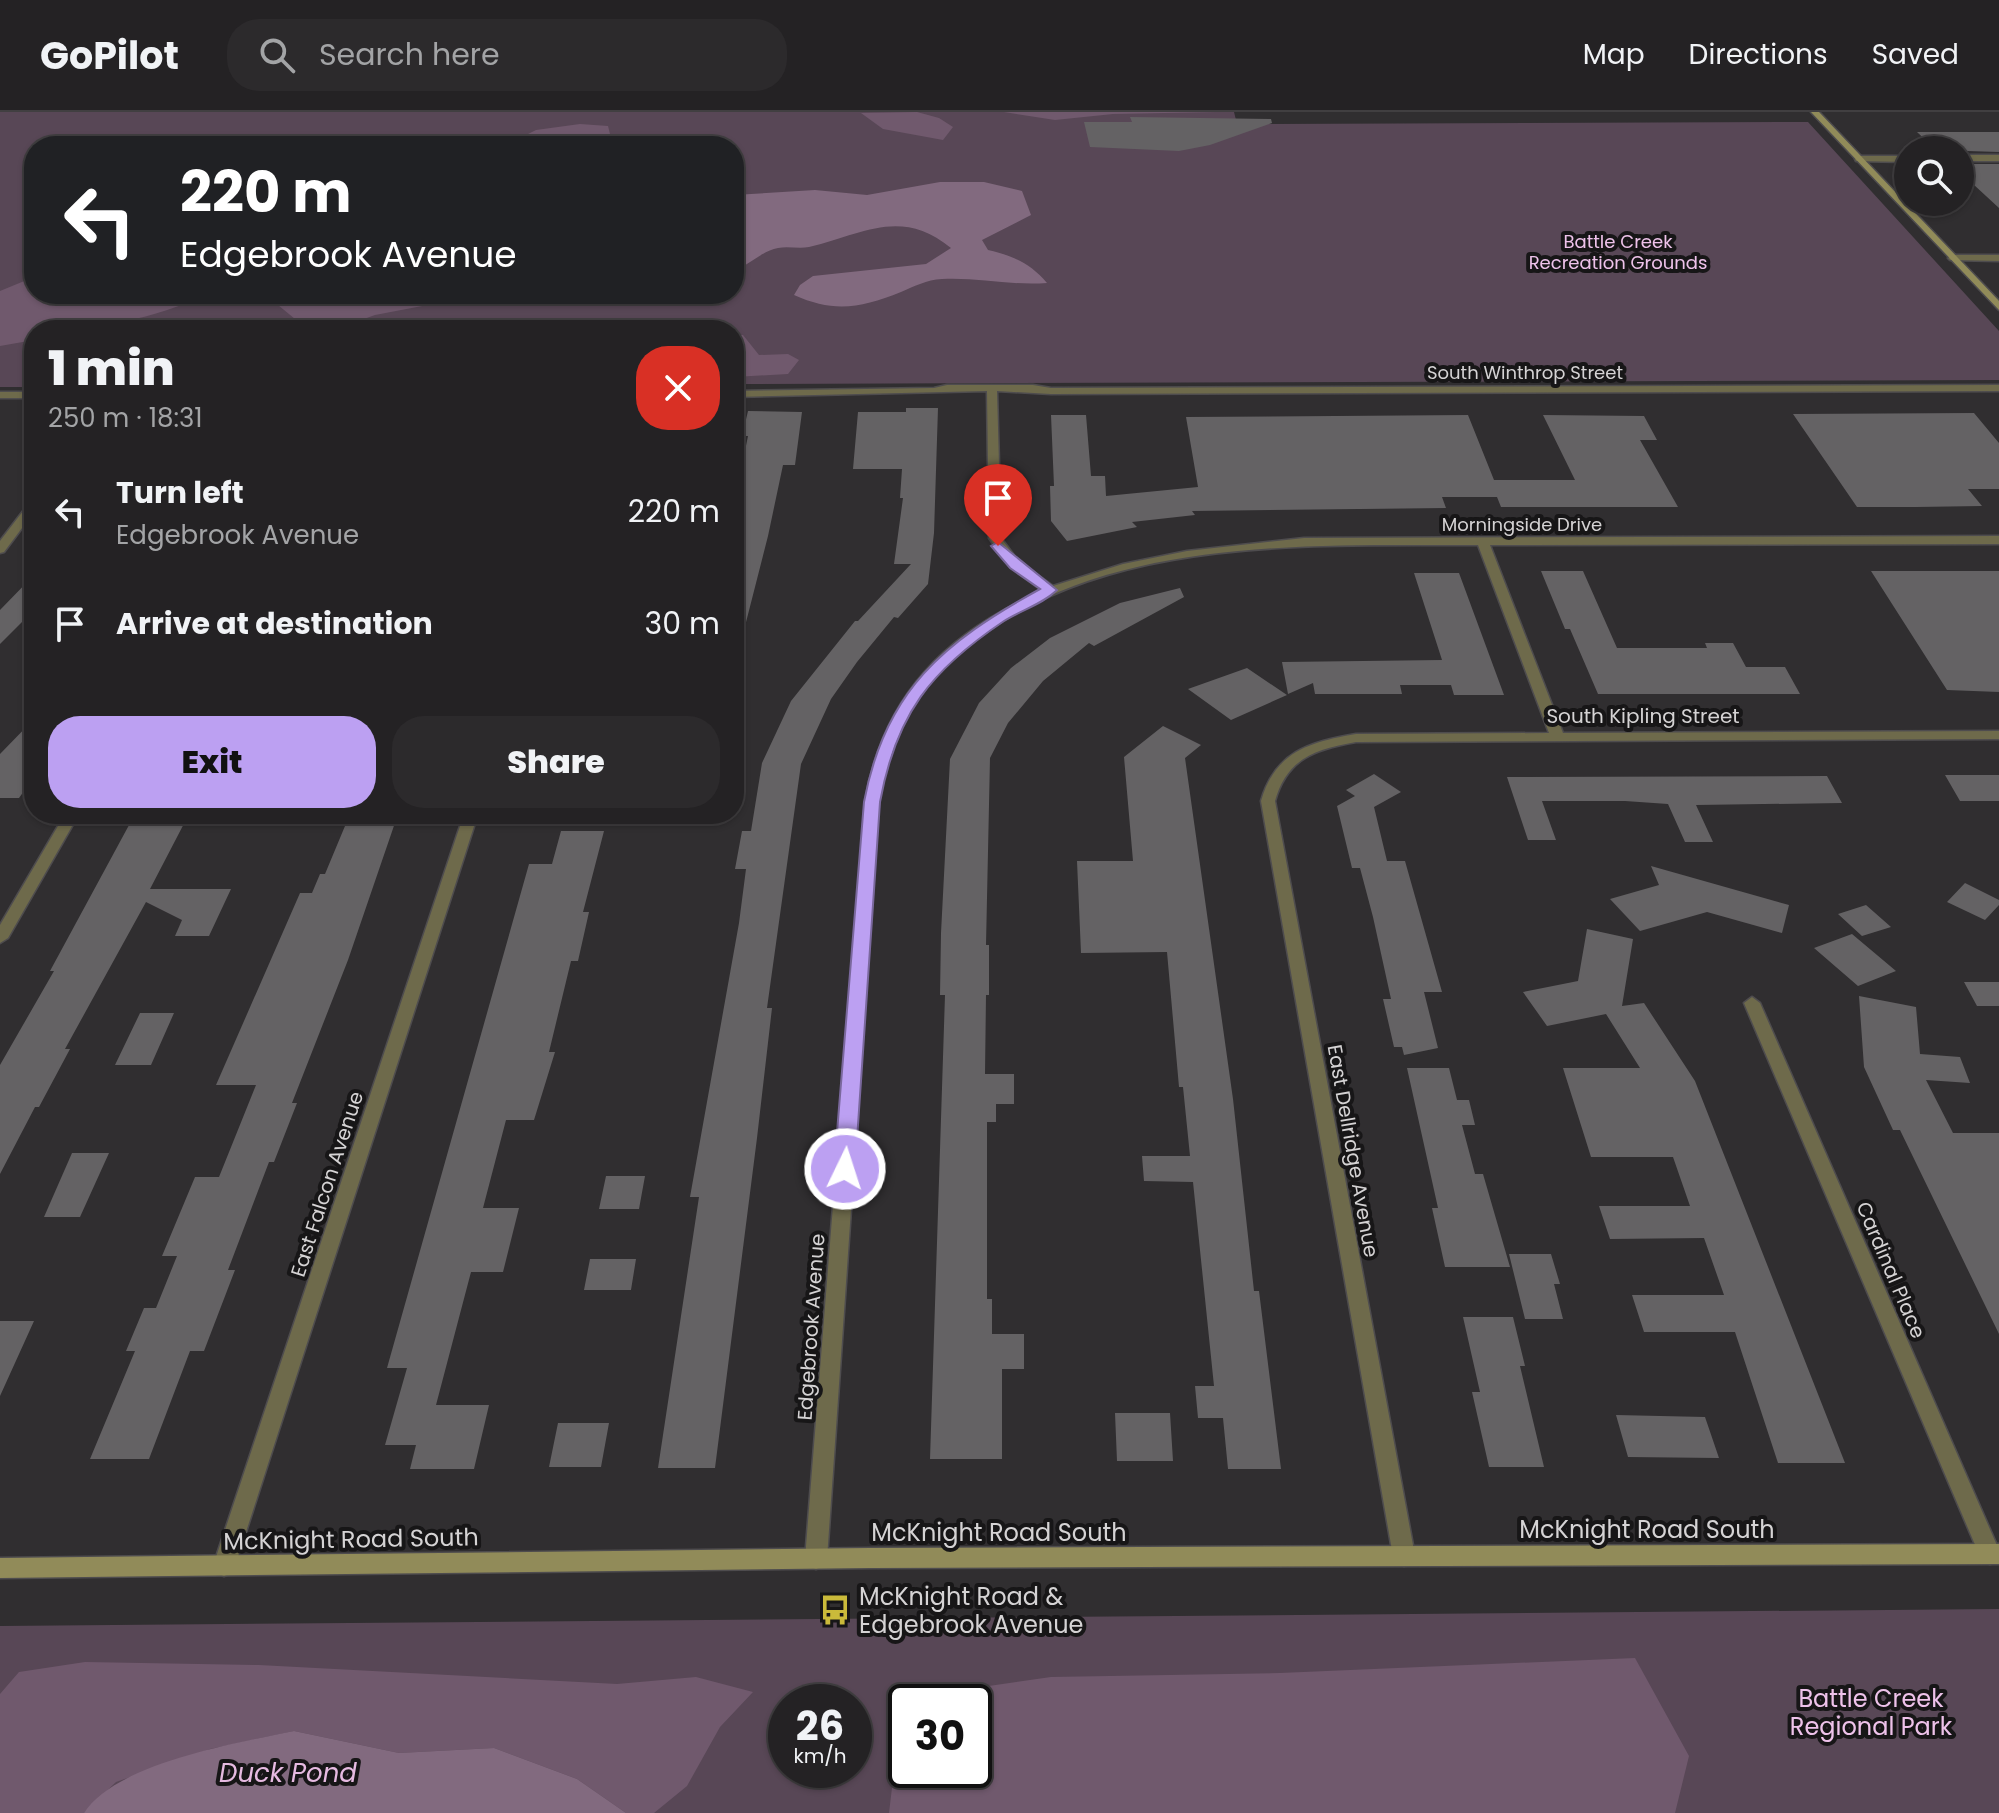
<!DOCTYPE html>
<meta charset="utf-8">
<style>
:root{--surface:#242224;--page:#2c2a2c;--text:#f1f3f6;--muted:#a3a4a6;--line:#413f41;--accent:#bca0f2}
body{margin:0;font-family:Poppins,sans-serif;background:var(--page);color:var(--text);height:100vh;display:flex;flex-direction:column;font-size:30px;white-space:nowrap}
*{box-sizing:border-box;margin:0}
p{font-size:26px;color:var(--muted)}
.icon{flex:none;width:44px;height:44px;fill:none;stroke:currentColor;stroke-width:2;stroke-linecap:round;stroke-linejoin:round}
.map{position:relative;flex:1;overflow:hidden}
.side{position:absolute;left:24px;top:208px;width:720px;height:504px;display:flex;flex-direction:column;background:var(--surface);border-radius:32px;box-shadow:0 2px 6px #0004,0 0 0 2px var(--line)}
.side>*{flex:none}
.hud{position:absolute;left:24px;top:24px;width:720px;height:168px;border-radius:32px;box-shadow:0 2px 6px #0004,0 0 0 2px var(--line);background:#202124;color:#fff;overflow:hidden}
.tools{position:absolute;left:1894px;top:24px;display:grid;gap:16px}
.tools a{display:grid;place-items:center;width:80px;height:80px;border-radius:50%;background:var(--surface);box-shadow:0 2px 6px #0004,0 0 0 2px var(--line);font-size:40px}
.speed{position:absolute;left:768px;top:1572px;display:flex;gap:16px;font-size:40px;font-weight:700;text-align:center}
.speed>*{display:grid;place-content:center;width:104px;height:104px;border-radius:50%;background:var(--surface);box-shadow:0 2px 6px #0004,0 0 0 2px var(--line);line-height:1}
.speed small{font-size:20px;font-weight:400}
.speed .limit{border:4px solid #111;border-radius:12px;background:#fff;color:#111}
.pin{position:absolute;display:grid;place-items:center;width:68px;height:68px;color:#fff;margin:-82px -34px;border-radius:50% 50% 50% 0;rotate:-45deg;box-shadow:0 0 8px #0007}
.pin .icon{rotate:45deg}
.me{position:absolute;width:88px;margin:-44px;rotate:4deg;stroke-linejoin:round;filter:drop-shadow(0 0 6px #0008)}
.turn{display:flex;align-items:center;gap:28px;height:168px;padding:0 24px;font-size:36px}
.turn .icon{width:104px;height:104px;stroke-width:2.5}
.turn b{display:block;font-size:56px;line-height:68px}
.round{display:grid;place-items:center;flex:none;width:84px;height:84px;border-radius:32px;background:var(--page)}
.headline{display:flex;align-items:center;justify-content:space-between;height:136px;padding:0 24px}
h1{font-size:48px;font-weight:800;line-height:60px}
.primary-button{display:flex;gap:16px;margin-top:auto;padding:16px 24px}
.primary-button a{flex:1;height:92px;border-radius:32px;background:var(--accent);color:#111;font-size:32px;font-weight:800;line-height:92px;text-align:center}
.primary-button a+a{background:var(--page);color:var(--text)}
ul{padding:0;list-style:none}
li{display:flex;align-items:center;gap:24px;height:112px;padding:0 24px}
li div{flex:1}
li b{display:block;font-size:30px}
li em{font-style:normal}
header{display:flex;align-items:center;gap:48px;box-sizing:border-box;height:112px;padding:0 40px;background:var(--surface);border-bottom:2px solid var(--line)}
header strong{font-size:38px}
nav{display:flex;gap:44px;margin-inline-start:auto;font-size:28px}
.search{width:560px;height:72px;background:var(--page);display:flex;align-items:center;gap:20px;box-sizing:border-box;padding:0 28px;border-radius:32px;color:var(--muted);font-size:30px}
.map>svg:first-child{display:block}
.green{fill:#584756;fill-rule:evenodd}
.forest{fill:#70596d}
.water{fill:#826a7f}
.building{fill:#646264}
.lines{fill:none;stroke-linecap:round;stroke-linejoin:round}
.street-casing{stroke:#4e4c4e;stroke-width:3}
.secondary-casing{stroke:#4e4c4e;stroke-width:3}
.street{fill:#6e6a4b;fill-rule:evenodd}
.secondary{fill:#918b59;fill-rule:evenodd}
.route{fill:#bca0f2;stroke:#7a689d;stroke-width:2}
.labels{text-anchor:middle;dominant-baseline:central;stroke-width:8;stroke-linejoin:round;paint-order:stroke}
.far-park-label{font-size:18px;fill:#eec2ea;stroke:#171617}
.far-street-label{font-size:18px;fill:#d5d3d4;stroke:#171617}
.street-label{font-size:20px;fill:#d5d3d4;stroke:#171617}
.near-street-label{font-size:24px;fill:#d5d3d4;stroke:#171617}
.near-poi-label{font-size:24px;fill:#d5d3d4;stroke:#171617;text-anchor:start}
.near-park-label{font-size:24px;fill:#eec2ea;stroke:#171617}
.near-water-label{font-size:26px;font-style:italic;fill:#e6bae1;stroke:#171617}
</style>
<header>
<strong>GoPilot</strong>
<div class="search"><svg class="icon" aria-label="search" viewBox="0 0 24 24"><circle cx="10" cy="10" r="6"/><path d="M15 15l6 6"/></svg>Search here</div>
<nav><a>Map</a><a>Directions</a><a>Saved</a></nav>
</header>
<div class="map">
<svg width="1999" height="1701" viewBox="0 0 1999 1701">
<rect width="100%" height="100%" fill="#302e30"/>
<path class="green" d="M0 0H1234L1237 12 1808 10 1999 219V268L734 272V218H34V275H0ZM34 34H734V182H34Z
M1999 1497V1701H0V1514ZM786 1590H854V1658H786ZM906 1590H974V1658H906Z"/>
<path class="forest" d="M917 0 939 6 953 15 943 28 883 17 861 1Z
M1004 0H1217L1113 2 1055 8Z
M580 12 608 14 610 22 587 30 590 34H504L536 18Z
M34 165V182H211C148 207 103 218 34 218V228L0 234V179Z
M296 182H485L375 203 339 216 295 207 278 193Z
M734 223H743L759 243 788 242 799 248 788 262 734 265Z
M1635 1546 1689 1644 1675 1701H889L894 1659 906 1636V1658H974V1590H930L934 1582 1051 1565 1280 1561Z
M85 1550 259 1553 617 1572 696 1565 753 1580 720 1615 687 1674 654 1701H626L577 1667 494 1636 399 1641 294 1619 210 1637 116 1670 84 1701H0V1582L19 1560Z"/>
<path class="water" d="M940 70H984L1022 79 1031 103 982 128 988 138C1013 144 1030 151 1047 171 1012 174 977 165 942 167 926 168 915 174 901 180 861 196 834 201 794 183L800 173 813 164 926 152 951 136C901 95 863 122 809 135 799 137 788 134 778 136 762 139 749 153 734 159V83L815 78 867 83Z
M294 1619 399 1641 494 1636 577 1667 626 1701H84C116 1651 237 1631 294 1619Z"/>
<path class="building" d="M1130 5 1271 7 1272 11 1210 33 1179 39 1090 35 1084 10H1132Z
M1917 20H1999V40L1936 38Z
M1960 52H1999V96L1960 60Z
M906 296H938L934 421 928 472 898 506 894 505 857 550 831 587 801 652 767 896H772L757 1026 715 1356H658L699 1085H690L739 811 746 757H735L742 719H751L762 651 791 589 855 509H858L911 452H894L903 386H900L902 357H853L858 300H906Z
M748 299 802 300 795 353H783L768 424 743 522 734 521V392L748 324H742Z
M1974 301 1999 331V377H1968L1982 394 1916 395H1857L1793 302Z
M1051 303H1086L1091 364H1105L1106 384 1198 375 1186 305 1468 303 1494 368H1575L1543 303 1644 304 1657 328H1640L1678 395H1501L1497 385H1442L1446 396 1192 399 1195 403 1132 410 1137 415 1067 429 1051 409 1050 374H1054Z
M1541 459H1583L1617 536H1707L1705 531H1733L1746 555H1785L1800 582H1598L1570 517H1565Z
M1871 459H1999V580L1947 578Z
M1414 461H1459L1504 583H1454L1451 573H1400L1402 582H1315L1313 571 1288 582 1282 550 1442 548Z
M34 463V498L0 532V498Z
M1180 476 1184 485 1094 534 1089 531 1043 569 1008 611 990 646 986 833H989V883H986L985 962H1014V992H996V1010H987V1187H992V1222H1024V1257H1002V1347H930L945 883H940L941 821 950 647 979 591 1011 556 1050 526 1120 491Z
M1247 556 1287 583 1231 608 1188 577Z
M34 607V665L19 686H0V642Z
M1163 614 1201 633 1185 646 1233 987 1254 1179H1259L1281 1357H1228L1223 1306H1198L1195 1274H1214L1193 1070 1144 1069 1142 1044H1190L1183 975H1179L1167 840 1081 841 1077 749H1133L1124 645Z
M1374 662 1401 680 1374 695 1387 749H1405L1442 880H1424L1438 936 1404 943 1402 935H1394L1383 887H1391L1373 805 1360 756H1352L1337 694 1355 684 1346 678Z
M1945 663H1999V689H1960Z
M1827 664 1842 691 1696 693 1713 730H1685L1668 692 1625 689H1542L1556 728H1528L1507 665Z
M135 702H189L150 777H231L209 824H175L182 808 146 790 65 937H70L39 995H35L0 1062V953L54 859H50Z
M350 702H398L348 848 292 991H297L274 1050H269L228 1158H235L204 1239H190L149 1347H90L135 1239H126L144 1196H156L177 1144H162L195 1065H219L256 973H216L300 781H312L320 762H325Z
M561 719H604L583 800H589L578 849H571L549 940H555L534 1008H506L483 1096H519L503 1160H471L436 1293H489L474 1357H410L416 1333H385L407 1256H387L529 752H552Z
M1651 754 1789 793 1782 821 1707 800 1640 819 1610 787 1659 773Z
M1965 771 1999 788V793L1985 808 1947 790Z
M1866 793 1891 815 1862 824 1838 802Z
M1587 817 1633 827 1622 894 1644 891 1695 969 1845 1351H1778L1735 1220H1644L1632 1183H1724L1704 1126 1610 1127 1599 1094H1690L1673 1045H1591L1563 956H1640L1606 902 1547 914 1523 880 1578 869Z
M1852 822 1896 859 1858 874 1814 836Z
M1964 870H1999V894H1977Z
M1859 884 1916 895 1920 942 1960 945 1970 971 1926 968 1953 1021H1999V1222L1900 1018H1893L1864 955Z
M140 901H174L151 953H115Z
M1407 956H1449L1457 988H1469L1475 1013H1462L1475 1062H1483L1510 1155H1445L1432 1096H1438Z
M72 1041H109L80 1105H44Z
M606 1064H645L639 1097H599Z
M1509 1142H1551L1560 1172H1554L1563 1207H1525Z
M590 1147H636L631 1178H584Z
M1463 1205H1513L1525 1254H1520L1544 1355H1489L1472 1280H1480Z
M0 1209H34L0 1284Z
M1115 1301H1170L1173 1349H1117Z
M1616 1303 1705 1305 1719 1346 1628 1345Z
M558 1311H609L601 1355H549Z"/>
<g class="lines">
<g class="street-casing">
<path id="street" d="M1960 43H1999V49H1960Z
M1859 44H1908V50L1856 49 1855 47Z
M1953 143H1999V149L1950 148 1948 146Z
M947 273H1033L1051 276 1999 273V279L1051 282 997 279 1001 426 1019 450 1053 474 1123 452 1187 439 1304 426 1999 424V432L1490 433 1563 621 1999 619V627L1356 630C1316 637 1287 646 1275 689L1415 1444 1412 1451 1404 1454 1396 1451 1393 1444 1261 689C1275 640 1309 630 1356 622L1549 621 1478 433C1304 434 1082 421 948 552 927 572 906 598 895 625 887 646 883 668 879 690L827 1447 824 1454 816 1457 808 1454 805 1447 865 690C883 583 946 521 1043 479L1011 456 989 426 987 279 734 285V279L934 276Z
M0 280H34V286H0Z
M34 388V400L4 440 0 441V429L30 390Z
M65 702H79L8 826 0 831V813Z
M464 702H478L235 1454 232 1461 224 1464 216 1461 213 1454Z
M1752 885 1760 891 1999 1438 1998 1449 1990 1452 1982 1449 1979 1442 1744 891Z"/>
</g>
<g class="secondary-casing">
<path id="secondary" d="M1811 0H1819L1999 189V198Z
M1999 1432V1452L870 1456 0 1466V1446L870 1436Z"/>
</g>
<use href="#street" class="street"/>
<use href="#secondary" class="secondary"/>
</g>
<path class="route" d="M998 430 1057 478C1043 492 1021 498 1004 509 931 558 896 602 880 690L855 1057 852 1062H837L834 1057 864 690C885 578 944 530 1040 477L1010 456 991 434Z"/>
<defs>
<g id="bus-bare" transform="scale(2.4)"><path d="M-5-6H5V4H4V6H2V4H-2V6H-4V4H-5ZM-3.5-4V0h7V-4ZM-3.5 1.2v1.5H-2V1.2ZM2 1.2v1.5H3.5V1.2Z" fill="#caba3a" stroke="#171617" stroke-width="2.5" paint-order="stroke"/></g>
</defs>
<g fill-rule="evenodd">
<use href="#bus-bare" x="835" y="1498"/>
</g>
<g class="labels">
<g class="far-park-label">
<text x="1618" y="129">Battle Creek<tspan x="1618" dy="21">Recreation Grounds</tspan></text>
</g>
<g class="far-street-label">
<text x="1525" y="260">South Winthrop Street</text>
<text x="1522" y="412">Morningside Drive</text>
</g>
<g class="street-label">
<text x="1643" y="604">South Kipling Street</text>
<text transform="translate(1353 1039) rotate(80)">East Dellridge Avenue</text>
<text transform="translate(327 1072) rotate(-72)">East Falcon Avenue</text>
<text transform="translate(1891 1158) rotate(67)">Cardinal Place</text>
<text transform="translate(811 1215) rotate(-86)">Edgebrook Avenue</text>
</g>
<g class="near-street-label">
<text x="1647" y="1417">McKnight Road South</text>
<text x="999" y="1420">McKnight Road South</text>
<text transform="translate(351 1427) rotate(-1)">McKnight Road South</text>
</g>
<g class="near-poi-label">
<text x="859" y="1484">McKnight Road &amp;<tspan x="859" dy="28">Edgebrook Avenue</tspan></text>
</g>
<g class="near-park-label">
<text x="1871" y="1586">Battle Creek<tspan x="1871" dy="28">Regional Park</tspan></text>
</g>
<g class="near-water-label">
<text x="288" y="1661">Duck Pond</text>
</g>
</g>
</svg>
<div class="tools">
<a><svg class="icon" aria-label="search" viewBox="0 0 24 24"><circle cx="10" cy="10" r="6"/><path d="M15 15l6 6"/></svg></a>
</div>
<div class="speed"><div>26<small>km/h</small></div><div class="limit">30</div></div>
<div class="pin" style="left:998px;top:434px;background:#d93025"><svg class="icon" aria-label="arrive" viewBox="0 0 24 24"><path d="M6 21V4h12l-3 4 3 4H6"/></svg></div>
<svg class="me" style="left:845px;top:1057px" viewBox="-20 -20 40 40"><circle r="17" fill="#bca0f2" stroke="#fff" stroke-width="3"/><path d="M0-11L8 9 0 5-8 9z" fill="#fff"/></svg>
<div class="hud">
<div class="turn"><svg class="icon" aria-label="left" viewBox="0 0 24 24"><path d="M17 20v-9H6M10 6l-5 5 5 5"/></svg><div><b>220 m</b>Edgebrook Avenue</div></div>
</div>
<section class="side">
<div class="headline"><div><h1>1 min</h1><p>250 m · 18:31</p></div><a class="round" style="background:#d93025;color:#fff"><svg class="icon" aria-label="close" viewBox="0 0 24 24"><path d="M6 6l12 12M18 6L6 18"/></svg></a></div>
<ul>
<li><svg class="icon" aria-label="left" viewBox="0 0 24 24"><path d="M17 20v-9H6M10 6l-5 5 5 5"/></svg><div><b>Turn left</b><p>Edgebrook Avenue</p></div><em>220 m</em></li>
<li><svg class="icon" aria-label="arrive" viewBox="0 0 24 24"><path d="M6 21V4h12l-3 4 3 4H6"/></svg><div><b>Arrive at destination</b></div><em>30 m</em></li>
</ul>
<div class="primary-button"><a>Exit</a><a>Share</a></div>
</section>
</div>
